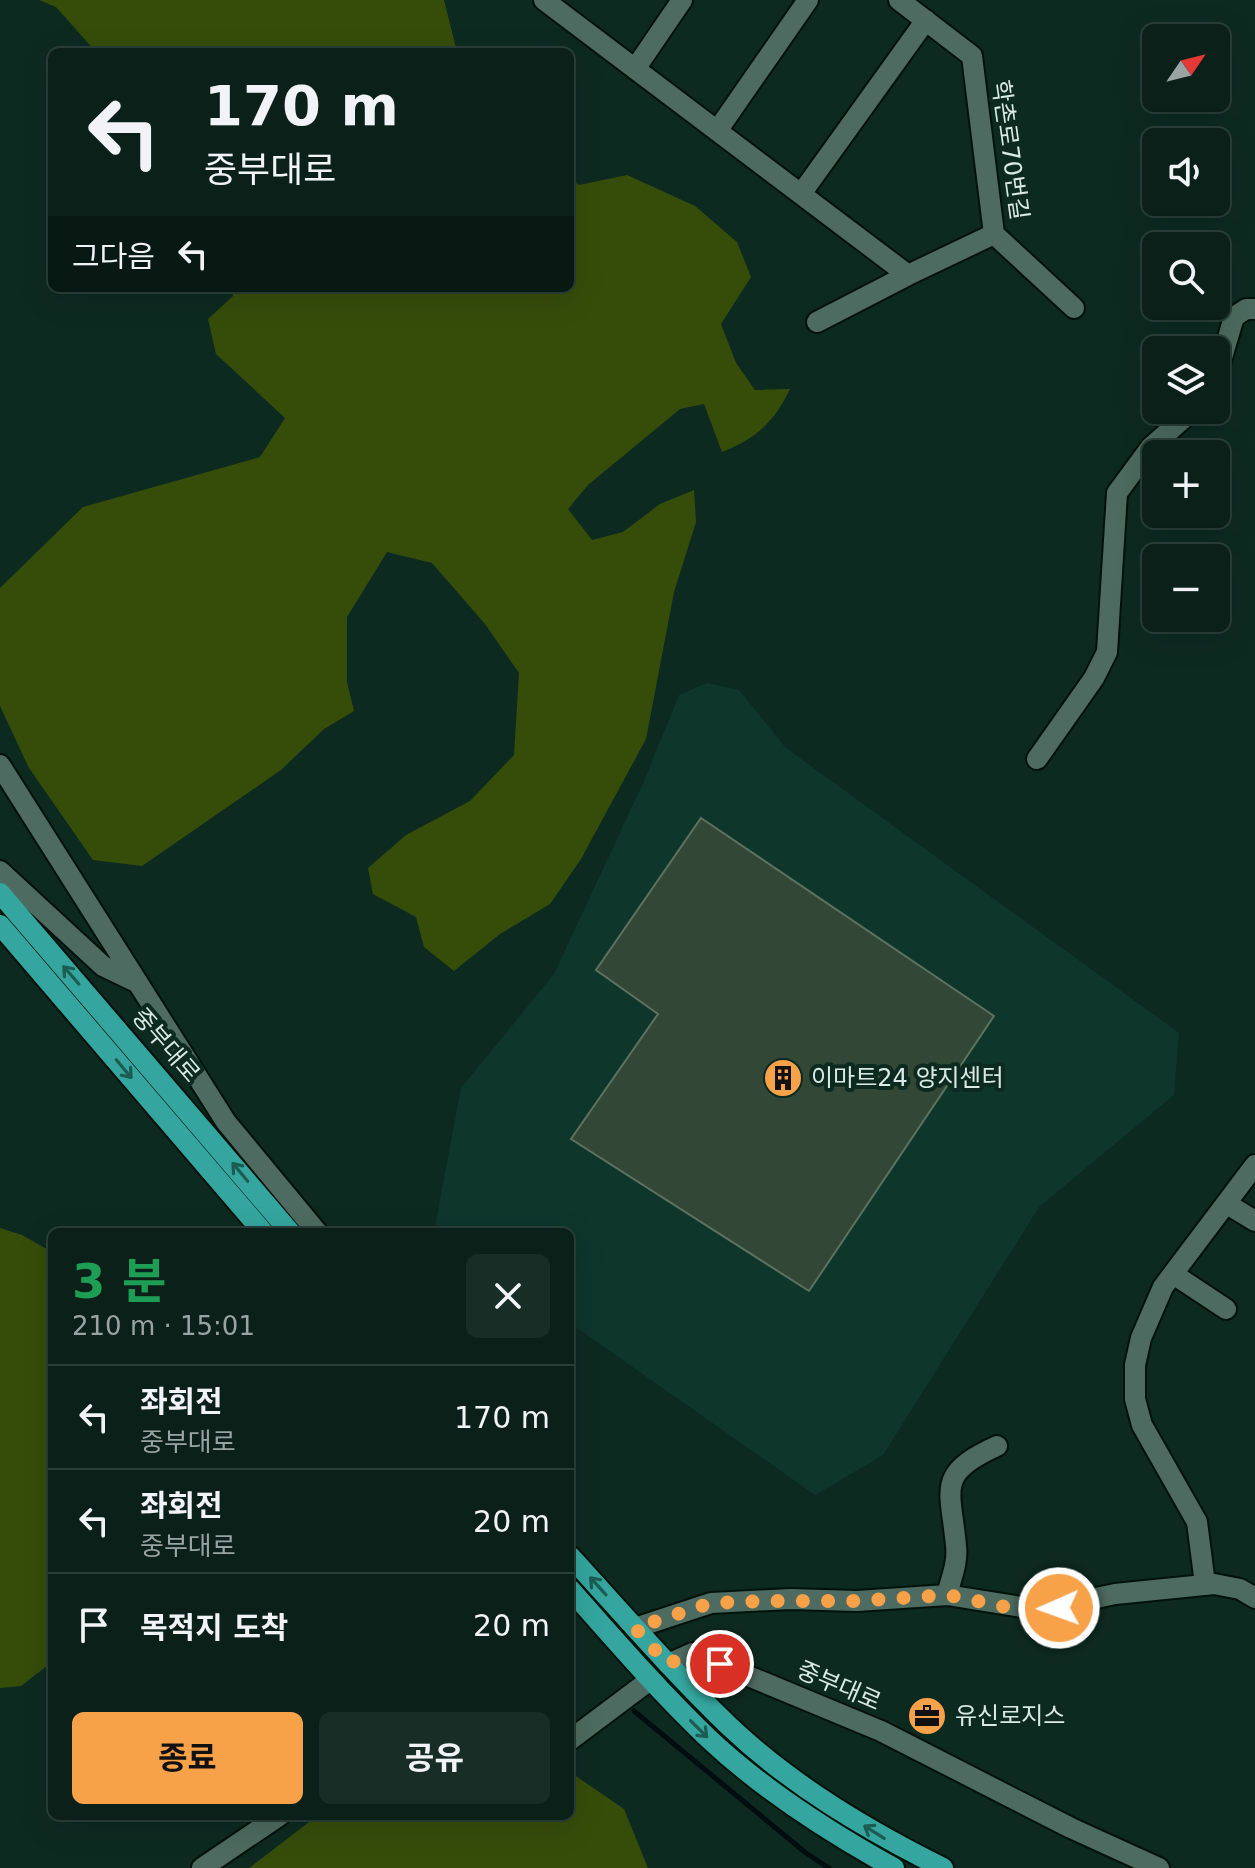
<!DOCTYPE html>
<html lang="ko">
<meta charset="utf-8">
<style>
:root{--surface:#0a2019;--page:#182d26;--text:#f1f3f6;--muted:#99a3a2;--line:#2a3e38;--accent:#f7a149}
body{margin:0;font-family:"DejaVu Sans","Noto Sans KR",sans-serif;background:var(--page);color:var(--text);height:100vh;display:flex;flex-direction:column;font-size:30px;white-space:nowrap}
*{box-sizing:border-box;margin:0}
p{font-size:26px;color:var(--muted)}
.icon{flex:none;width:44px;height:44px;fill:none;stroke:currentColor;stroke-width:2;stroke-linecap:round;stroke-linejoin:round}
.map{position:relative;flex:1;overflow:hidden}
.sheet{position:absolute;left:48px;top:1228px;width:526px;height:592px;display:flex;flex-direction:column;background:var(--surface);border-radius:12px;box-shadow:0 8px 32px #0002,0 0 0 2px var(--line)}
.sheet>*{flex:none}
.hud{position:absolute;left:48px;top:48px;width:526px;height:244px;border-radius:12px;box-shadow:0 8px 32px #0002,0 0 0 2px var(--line);background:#0a2019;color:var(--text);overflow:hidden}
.needle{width:52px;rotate:55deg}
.buttons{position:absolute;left:1142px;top:24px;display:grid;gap:16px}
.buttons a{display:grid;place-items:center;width:88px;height:88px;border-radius:12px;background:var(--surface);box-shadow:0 8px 32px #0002,0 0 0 2px var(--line);font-size:40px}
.pin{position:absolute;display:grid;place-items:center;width:68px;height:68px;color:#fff;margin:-34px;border:4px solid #fff;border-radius:50%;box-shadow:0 2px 8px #0007}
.me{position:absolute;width:88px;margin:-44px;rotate:268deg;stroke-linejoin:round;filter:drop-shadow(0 0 6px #0008)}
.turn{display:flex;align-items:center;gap:28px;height:168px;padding:0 24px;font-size:36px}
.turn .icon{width:104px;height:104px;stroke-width:2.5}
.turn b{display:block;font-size:56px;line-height:68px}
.then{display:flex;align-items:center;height:76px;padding:0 24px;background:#0003;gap:16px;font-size:30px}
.round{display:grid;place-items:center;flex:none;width:84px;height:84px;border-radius:12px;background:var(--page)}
.overview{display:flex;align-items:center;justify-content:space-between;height:136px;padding:0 24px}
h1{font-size:48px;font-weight:700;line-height:60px;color:#1e9e55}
.button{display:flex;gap:16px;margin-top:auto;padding:16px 24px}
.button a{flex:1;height:92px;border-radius:12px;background:var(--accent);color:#111;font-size:32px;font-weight:700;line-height:92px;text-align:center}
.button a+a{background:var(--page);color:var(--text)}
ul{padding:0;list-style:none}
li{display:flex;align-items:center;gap:24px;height:104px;padding:0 24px;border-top:2px solid var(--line)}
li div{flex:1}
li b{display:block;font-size:30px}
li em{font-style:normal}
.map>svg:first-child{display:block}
.built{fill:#0e362b}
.green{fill:#364d0a}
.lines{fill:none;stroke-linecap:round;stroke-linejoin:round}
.stream{stroke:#020d10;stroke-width:5}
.building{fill:#334736;stroke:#5c725f;stroke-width:2}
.minor-casing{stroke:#00130b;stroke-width:24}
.major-casing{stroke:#00130b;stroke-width:24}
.minor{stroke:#4d6b60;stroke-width:20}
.major{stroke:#34a69f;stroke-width:20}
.oneway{stroke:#1d5c53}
.route{stroke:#f7a149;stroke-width:14;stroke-dasharray:0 25.2}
.labels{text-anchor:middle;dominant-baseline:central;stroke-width:8;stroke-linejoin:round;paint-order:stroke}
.street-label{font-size:24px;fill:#d9e9e3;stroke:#0d2a21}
.poi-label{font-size:24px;fill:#d9e9e3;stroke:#0d2a21;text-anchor:start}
</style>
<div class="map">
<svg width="1255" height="1868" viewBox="0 0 1255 1868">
<rect width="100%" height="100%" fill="#0d2a21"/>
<path class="built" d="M707 683 739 690 786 748 1179 1033 1174 1095 1039 1207 883 1455 815 1495 570 1323V1232H434L461 1088 554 974 644 781 679 695Z"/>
<path class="green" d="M39 0H444L457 52H96L56 7Z
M627 175 695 206 737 242 751 277 721 324 736 363 755 390 790 389C774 422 756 439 722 452L704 404 680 409 588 485 568 509 592 540 623 532 660 504 694 490 696 522 674 592 646 739 581 859 550 904 500 934 454 971 424 947 416 917 373 894 368 868 406 835 470 801 514 755 519 673 485 624 432 563 387 552 347 617V682L354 711 324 729 281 770 142 866 93 860 29 768 0 706V588L83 507 260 457 285 418 216 354 208 319 233 296 231 288H570V179L579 185Z
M0 1228 22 1235 52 1252V1662L21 1686 0 1688Z
M570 1772 624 1809 648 1868H249L317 1816H570Z"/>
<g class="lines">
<path class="stream" d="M634 1711 806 1853 829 1868"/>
</g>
<path class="building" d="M701 818 994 1016 809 1291 571 1139 658 1014 596 970Z"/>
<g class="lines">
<g class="minor-casing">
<path id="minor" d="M544 0 908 275 994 234
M899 0 972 56 994 234 1074 308
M635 69 682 0
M717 131 808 0
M801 194 926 20
M817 322 908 275
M1216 378 1234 317 1246 309H1255
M1037 759 1094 678 1107 652 1117 493 1151 447 1193 410
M0 765 226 1122 317 1232
M0 871 103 966 134 981
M1227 1204 1255 1221
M1173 1274 1226 1309
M1205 1584 1197 1522 1142 1425 1135 1399V1365L1141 1338 1163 1287 1255 1165
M947 1595C951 1578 958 1564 956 1546 951 1489 935 1474 997 1446
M635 1628 711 1603 790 1599 857 1601 947 1595 1040 1610 1115 1594 1214 1584 1240 1589 1255 1598
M668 1664 693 1653 881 1731 1071 1828 1159 1868
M570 1740 650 1680
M202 1868 279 1816"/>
</g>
<g class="major-casing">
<path id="major" d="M0 893 290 1232
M0 925 263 1232
M570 1556C622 1613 673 1672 729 1726 791 1785 867 1830 943 1868
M570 1589C615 1640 659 1691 708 1738 762 1789 829 1832 894 1868"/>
</g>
<use href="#minor" class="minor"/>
<use href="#major" class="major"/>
</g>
<defs><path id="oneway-shaft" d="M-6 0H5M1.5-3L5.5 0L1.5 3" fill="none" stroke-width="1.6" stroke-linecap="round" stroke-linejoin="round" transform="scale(2)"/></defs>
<g class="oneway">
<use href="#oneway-shaft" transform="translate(71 975) rotate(-131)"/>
<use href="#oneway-shaft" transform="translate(124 1069) rotate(50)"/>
<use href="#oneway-shaft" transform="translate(240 1172) rotate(-130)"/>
<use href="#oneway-shaft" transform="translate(598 1586) rotate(-132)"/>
<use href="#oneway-shaft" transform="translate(699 1729) rotate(45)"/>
<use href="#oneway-shaft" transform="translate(874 1832) rotate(-148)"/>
</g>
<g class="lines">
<path class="route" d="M720 1664 693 1653 668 1664 635 1628 711 1603 764 1601H857L947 1595 1016 1609 1059 1608"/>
</g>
<defs>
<g id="building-disc" transform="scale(2)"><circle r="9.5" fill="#f7a149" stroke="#0d2a21"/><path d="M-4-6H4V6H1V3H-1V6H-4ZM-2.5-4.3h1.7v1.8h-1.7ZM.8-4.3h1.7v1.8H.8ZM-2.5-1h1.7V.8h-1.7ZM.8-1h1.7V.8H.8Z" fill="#111"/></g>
<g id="office-disc" transform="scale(2)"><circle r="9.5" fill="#f7a149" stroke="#0d2a21"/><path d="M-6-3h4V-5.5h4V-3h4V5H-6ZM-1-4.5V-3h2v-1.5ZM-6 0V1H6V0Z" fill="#111"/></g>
</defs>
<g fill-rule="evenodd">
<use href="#building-disc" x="783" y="1078"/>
<use href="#office-disc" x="927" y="1716"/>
</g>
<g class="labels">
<g class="street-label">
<text transform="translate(1010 150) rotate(82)">학촌로70번길</text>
<text transform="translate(166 1045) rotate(49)">중부대로</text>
<text transform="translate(839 1686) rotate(23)">중부대로</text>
</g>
<g class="poi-label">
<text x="811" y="1078">이마트24 양지센터</text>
<text x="955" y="1716">유신로지스</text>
</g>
</g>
</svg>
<div class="buttons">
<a><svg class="needle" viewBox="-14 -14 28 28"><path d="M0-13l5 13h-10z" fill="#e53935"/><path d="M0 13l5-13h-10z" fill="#99a3a2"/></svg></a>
<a><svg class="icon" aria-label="sound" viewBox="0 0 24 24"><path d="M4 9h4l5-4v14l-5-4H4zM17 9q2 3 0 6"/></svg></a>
<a><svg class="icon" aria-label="search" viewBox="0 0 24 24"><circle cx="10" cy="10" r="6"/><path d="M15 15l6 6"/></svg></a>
<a><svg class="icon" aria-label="layers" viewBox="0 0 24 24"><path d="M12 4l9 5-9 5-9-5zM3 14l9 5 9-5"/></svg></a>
<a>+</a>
<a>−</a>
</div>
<div class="pin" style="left:720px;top:1664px;background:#d93025"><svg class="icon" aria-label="arrive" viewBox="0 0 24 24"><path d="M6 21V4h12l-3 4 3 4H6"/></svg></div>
<svg class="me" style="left:1059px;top:1608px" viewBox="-20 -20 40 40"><circle r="17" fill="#f7a149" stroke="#fff" stroke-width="3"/><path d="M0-11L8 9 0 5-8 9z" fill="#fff"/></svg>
<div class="hud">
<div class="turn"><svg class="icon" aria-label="left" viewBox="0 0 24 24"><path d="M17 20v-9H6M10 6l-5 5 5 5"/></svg><div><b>170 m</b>중부대로</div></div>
<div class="then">그다음<svg class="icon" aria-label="left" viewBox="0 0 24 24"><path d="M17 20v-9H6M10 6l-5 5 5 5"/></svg></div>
</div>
<section class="sheet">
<div class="overview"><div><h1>3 분</h1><p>210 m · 15:01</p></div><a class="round"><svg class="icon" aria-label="close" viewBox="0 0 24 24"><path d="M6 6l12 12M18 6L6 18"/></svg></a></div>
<ul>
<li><svg class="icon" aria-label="left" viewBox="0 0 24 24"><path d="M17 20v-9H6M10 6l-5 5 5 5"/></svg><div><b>좌회전</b><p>중부대로</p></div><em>170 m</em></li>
<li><svg class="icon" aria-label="left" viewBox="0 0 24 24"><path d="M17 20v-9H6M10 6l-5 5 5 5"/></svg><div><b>좌회전</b><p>중부대로</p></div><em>20 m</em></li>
<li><svg class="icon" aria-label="arrive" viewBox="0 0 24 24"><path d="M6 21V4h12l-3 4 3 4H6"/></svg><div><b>목적지 도착</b></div><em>20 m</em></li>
</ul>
<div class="button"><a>종료</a><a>공유</a></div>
</section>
</div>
